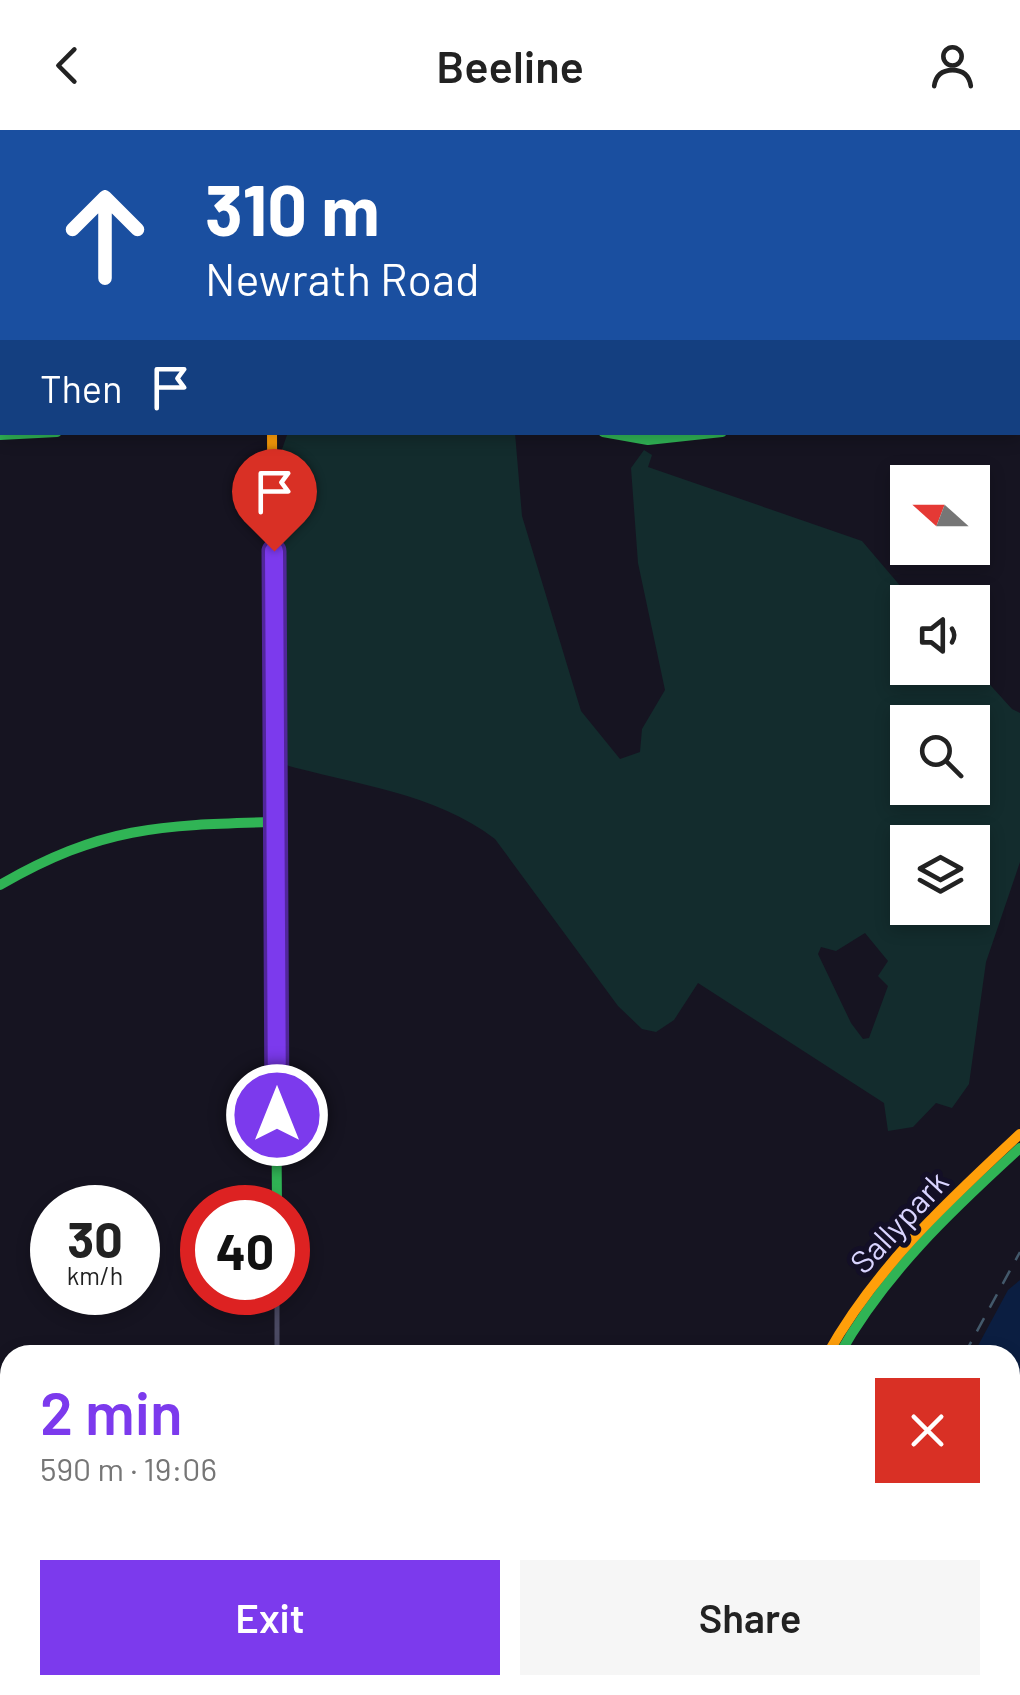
<!DOCTYPE html>
<meta charset="utf-8">
<style>
:root{--surface:#fff;--page:#f6f6f6;--text:#222;--muted:#767676;--accent:#7c3aed}
body{margin:0;font-family:Barlow,sans-serif;background:var(--page);color:var(--text);height:100vh;display:flex;flex-direction:column;font-size:38px;white-space:nowrap}
*{box-sizing:border-box;margin:0}
p{font-size:32px;color:var(--muted)}
.icon{flex:none;width:55px;height:55px;fill:none;stroke:currentColor;stroke-width:2;stroke-linecap:round;stroke-linejoin:round}
.map{position:relative;flex:1;overflow:hidden}
.side{position:absolute;left:0px;top:1215px;width:1020px;height:350px;display:flex;flex-direction:column;background:var(--surface);border-radius:30px 30px 0 0;box-shadow:0 5px 15px #0003}
.side>*{flex:none}
.top-card{position:absolute;left:0px;top:0px;width:1020px;height:305px;box-shadow:0 5px 15px #0003;background:#1a4fa0;color:#fff;overflow:hidden}
.needle{width:65px;rotate:291deg}
.controls{position:absolute;left:890px;top:335px;display:grid;gap:20px}
.controls a{display:grid;place-items:center;width:100px;height:100px;border-radius:0px;background:var(--surface);box-shadow:0 5px 15px #0003;font-size:50px}
.speed{position:absolute;left:30px;top:1055px;display:flex;gap:20px;font-size:50px;font-weight:700;text-align:center}
.speed>*{display:grid;place-content:center;width:130px;height:130px;border-radius:50%;background:var(--surface);box-shadow:0 5px 15px #0003;line-height:1}
.speed small{font-size:25px;font-weight:400}
.speed .limit{border:15px solid #d22;background:#fff;color:#111}
.pin{position:absolute;display:grid;place-items:center;width:85px;height:85px;color:#fff;margin:-102px -42px;border-radius:50% 50% 50% 0;rotate:-45deg;box-shadow:0 0 10px #0007}
.pin .icon{rotate:45deg}
.me{position:absolute;width:110px;margin:-55px;rotate:0deg;stroke-linejoin:round;filter:drop-shadow(0 0 8px #0008)}
.turn{display:flex;align-items:center;gap:35px;height:210px;padding:0 40px;font-size:45px}
.turn .icon{width:130px;height:130px;stroke-width:2.5}
.turn b{display:block;font-size:70px;line-height:85px}
.then{display:flex;align-items:center;height:95px;padding:0 40px;background:#0003;gap:20px;font-size:38px}
.round{display:grid;place-items:center;flex:none;width:105px;height:105px;border-radius:0px;background:var(--page)}
.summary{display:flex;align-items:center;justify-content:space-between;height:170px;padding:0 40px}
h1{font-size:60px;font-weight:600;line-height:75px;color:var(--accent)}
.cta{display:flex;gap:20px;margin-top:auto;padding:20px 40px}
.cta a{flex:1;height:115px;border-radius:0px;background:var(--accent);color:#fff;font-size:40px;font-weight:600;line-height:115px;text-align:center}
.cta a+a{background:var(--page);color:var(--text)}
header{display:flex;justify-content:space-between;align-items:center;height:130px;padding:0 40px;background:var(--surface);font-size:45px;font-weight:600}
.map>svg:first-child{display:block}
.green{fill:#132c2d;fill-rule:evenodd}
.water{fill:#0b1e41}
.lines{fill:none;stroke-linecap:round;stroke-linejoin:round}
.street{stroke:#4a4962;stroke-width:5}
.fast{stroke:#30b455;stroke-width:10}
.slow{stroke:#ff9f0a;stroke-width:10}
.rail{stroke:#43596b;stroke-width:2.5;stroke-dasharray:15 12;stroke-linecap:butt}
.route-casing{stroke:#51269a;stroke-width:25}
.route{stroke:#7c3aed;stroke-width:18}
.labels{text-anchor:middle;dominant-baseline:central;stroke-width:10;stroke-linejoin:round;paint-order:stroke}
.street-label{font-size:32px;fill:#d9d4ff;stroke:#130f26}
</style>
<header><svg class="icon" aria-label="back" viewBox="0 0 24 24"><path d="M15 5l-7 7 7 7"/></svg>Beeline<svg class="icon" aria-label="person" viewBox="0 0 24 24"><circle cx="12" cy="8" r="4"/><path d="M4 21q1-7 8-7t8 7"/></svg></header>
<div class="map">
<svg width="1020" height="1565" viewBox="0 0 1020 1565">
<rect width="100%" height="100%" fill="#161421"/>
<path class="green" d="M515 303 522 386 581 581 620 629 640 622 642 599 665 560 638 433 631 338 644 320 652 325 648 337 862 411 914 472H908V538L973 536 1012 579 1020 583V732L986 832 969 954 952 978 936 973 913 997 888 1001 884 973 698 853 674 890 656 902 642 899 618 876 495 709C436 663 352 654 282 634L279 328 287 305ZM908 592H972V658H908ZM908 712H972V778H908ZM865 803 888 831 878 846 888 856 869 908 863 909 851 893 818 824 821 817 836 821Z"/>
<path class="water" d="M1020 1150V1418L1010 1432V1225H973L1008 1160Z
M518 1555H918L906 1565H486Z"/>
<g class="lines">
<path class="street" d="M992 2 1000 0
M1018 159 1020 162
M1018 188 1020 186
M277 1162V1225
M0 1428 10 1435
M0 1446 10 1450"/>
<path class="fast" d="M957 0 961 2
M1018 41 1020 42
M603 302 648 310 722 302
M0 305 57 302
M274 658 277 1078
M0 755C102 696 161 695 275 692
M839 1225C885 1143 951 1081 1020 1018
M0 1340 10 1346
M0 1352 10 1357
M1010 1524 1020 1511"/>
<path class="slow" d="M1018 170 1020 168
M272 302 274 658
M827 1225C876 1137 947 1072 1020 1004
M982 1565 988 1555"/>
<path class="rail" d="M964 1225 1020 1122
M351 1565 433 1555"/>
</g>
<g class="lines">
<g class="route-casing">
<path id="route" d="M274 421 277 985"/>
</g>
<use href="#route" class="route"/>
</g>
<g class="labels">
<g class="street-label">
<text transform="translate(898 1091) rotate(-47)">Sallypark</text>
</g>
</g>
</svg>
<div class="controls">
<a><svg class="needle" viewBox="-14 -14 28 28"><path d="M0-13l5 13h-10z" fill="#e53935"/><path d="M0 13l5-13h-10z" fill="#767676"/></svg></a>
<a><svg class="icon" aria-label="sound" viewBox="0 0 24 24"><path d="M4 9h4l5-4v14l-5-4H4zM17 9q2 3 0 6"/></svg></a>
<a><svg class="icon" aria-label="search" viewBox="0 0 24 24"><circle cx="10" cy="10" r="6"/><path d="M15 15l6 6"/></svg></a>
<a><svg class="icon" aria-label="layers" viewBox="0 0 24 24"><path d="M12 4l9 5-9 5-9-5zM3 14l9 5 9-5"/></svg></a>
</div>
<div class="speed"><div>30<small>km/h</small></div><div class="limit">40</div></div>
<div class="pin" style="left:274px;top:421px;background:#d93025"><svg class="icon" aria-label="arrive" viewBox="0 0 24 24"><path d="M6 21V4h12l-3 4 3 4H6"/></svg></div>
<svg class="me" style="left:277px;top:985px" viewBox="-20 -20 40 40"><circle r="17" fill="#7c3aed" stroke="#fff" stroke-width="3"/><path d="M0-11L8 9 0 5-8 9z" fill="#fff"/></svg>
<div class="top-card">
<div class="turn"><svg class="icon" aria-label="ahead" viewBox="0 0 24 24"><path d="M12 20V5M6 11l6-6 6 6"/></svg><div><b>310 m</b>Newrath Road</div></div>
<div class="then">Then<svg class="icon" aria-label="arrive" viewBox="0 0 24 24"><path d="M6 21V4h12l-3 4 3 4H6"/></svg></div>
</div>
<section class="side">
<div class="summary"><div><h1>2 min</h1><p>590 m · 19:06</p></div><a class="round" style="background:#d93025;color:#fff"><svg class="icon" aria-label="close" viewBox="0 0 24 24"><path d="M6 6l12 12M18 6L6 18"/></svg></a></div>
<div class="cta"><a>Exit</a><a>Share</a></div>
</section>
</div>
